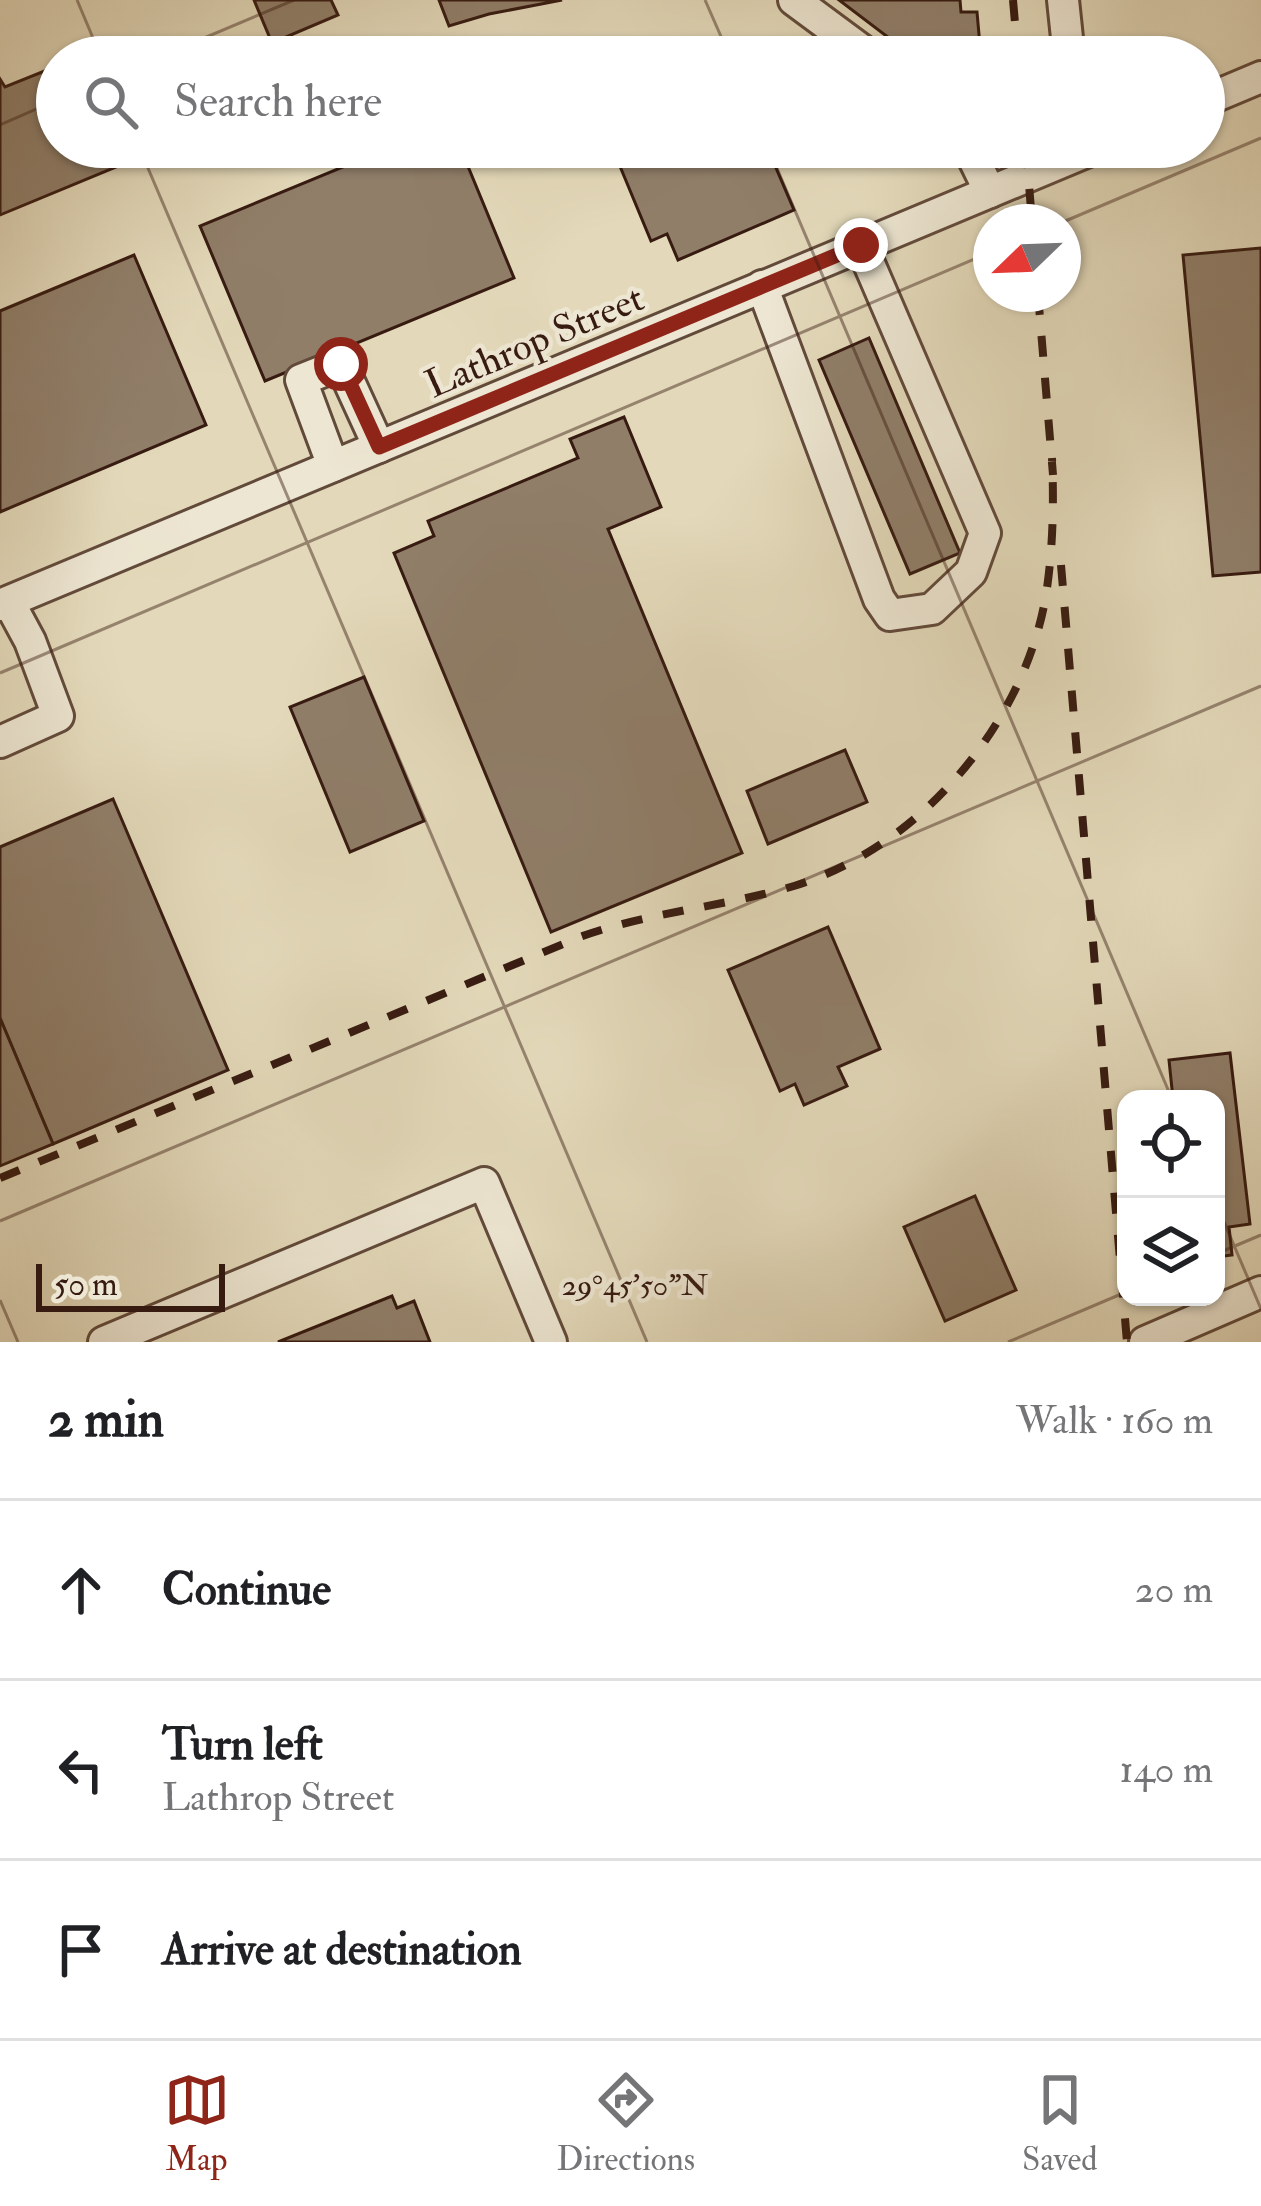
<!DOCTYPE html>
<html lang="en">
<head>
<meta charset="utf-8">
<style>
  body { margin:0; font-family:"IM FELL Double Pica",serif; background:#f6f6f6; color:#202124 }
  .controls { position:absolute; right:36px; bottom:36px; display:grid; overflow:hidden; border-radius:24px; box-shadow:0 3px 9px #0004 }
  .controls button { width:108px; height:108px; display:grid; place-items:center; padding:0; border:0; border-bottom:3px solid #e0e0e0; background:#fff; color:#202124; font:60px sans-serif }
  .compass { position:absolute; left:973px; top:204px; width:108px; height:108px; border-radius:50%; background:#fff; box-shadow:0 3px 9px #0004; rotate:247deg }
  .scale { position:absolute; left:36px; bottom:30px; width:189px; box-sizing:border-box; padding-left:12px; border:6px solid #371b11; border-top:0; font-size:33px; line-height:42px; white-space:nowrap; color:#371b11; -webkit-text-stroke:9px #ede6d2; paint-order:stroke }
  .stop { position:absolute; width:36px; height:36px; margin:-27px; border:9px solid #8f2418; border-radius:50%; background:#fff }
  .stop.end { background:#8f2418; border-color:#fff; box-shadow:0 3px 12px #0008 }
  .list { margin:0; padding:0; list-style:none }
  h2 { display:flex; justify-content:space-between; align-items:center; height:156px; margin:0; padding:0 48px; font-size:51px }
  h2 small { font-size:39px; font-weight:400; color:#757577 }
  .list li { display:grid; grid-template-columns:78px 1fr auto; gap:36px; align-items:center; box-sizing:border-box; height:180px; padding:0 48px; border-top:3px solid #e0e0e0 }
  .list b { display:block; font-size:45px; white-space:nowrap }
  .list p { margin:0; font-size:39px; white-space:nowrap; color:#757577 }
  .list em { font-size:39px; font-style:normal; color:#757577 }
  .icon { flex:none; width:66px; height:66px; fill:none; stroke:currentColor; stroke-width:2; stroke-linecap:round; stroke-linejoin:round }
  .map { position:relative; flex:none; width:1261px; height:1342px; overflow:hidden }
  .search { position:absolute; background:#fff; box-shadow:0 3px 9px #0004; left:36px; right:36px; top:36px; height:132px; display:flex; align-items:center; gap:30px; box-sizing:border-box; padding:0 42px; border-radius:66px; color:#757577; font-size:45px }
  .sheet { height:696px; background:#fff }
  nav { display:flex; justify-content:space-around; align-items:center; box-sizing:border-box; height:168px; border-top:3px solid #e0e0e0; background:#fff; font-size:33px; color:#757577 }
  nav a { display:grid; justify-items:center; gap:6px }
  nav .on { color:#8f2418 }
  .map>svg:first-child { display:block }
</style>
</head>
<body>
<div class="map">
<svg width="1261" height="1342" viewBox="0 0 1261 1342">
  <rect width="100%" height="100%" fill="#e3d9ba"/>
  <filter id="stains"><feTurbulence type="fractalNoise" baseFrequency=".00167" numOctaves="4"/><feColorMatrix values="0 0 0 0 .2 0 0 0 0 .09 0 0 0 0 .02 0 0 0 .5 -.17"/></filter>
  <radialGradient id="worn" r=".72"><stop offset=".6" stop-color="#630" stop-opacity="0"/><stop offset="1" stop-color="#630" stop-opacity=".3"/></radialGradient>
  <g fill="#907e69" stroke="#371b11" stroke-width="3">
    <polygon points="254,0 331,0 338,15 272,43"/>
    <polygon points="439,0 562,0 489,14 449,26"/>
    <polygon points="839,0 960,0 961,12 977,12 981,57 914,57"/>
    <polygon points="57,66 57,147 127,147 133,160 0,215 0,79 5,87"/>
    <polygon points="391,147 460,147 514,278 265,381 200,226"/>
    <polygon points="612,147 767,147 794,210 678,260 667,234 651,241"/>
    <polygon points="1261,248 1261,572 1213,576 1183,255"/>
    <polygon points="134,255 206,425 0,512 0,311"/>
    <polygon points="869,338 960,553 910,574 819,360"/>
    <polygon points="624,417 661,507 608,529 742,853 551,932 394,553 434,536 428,521 578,458 570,439"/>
    <polygon points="364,677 424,821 350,852 290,707"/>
    <polygon points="845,750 867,802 768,844 747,791"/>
    <polygon points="113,799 228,1070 53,1144 0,1018 0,847"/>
    <polygon points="828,927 880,1049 838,1067 847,1086 804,1105 795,1084 780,1091 728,970"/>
    <polygon points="0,1018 53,1144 0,1166"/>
    <polygon points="1230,1053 1250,1224 1229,1227 1232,1255 1216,1257 1216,1099 1173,1099 1169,1060"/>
    <polygon points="975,1196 1016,1290 945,1321 904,1227"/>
    <polygon points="392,1296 397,1308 414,1301 430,1342 278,1342"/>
  </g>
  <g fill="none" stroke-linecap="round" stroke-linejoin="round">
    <defs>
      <g id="minor">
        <polyline points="794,0 871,57"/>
        <polyline points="1063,0 1069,57"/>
        <polyline points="1204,101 1261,77"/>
        <polyline points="968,147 990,192"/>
        <polyline points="762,286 879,599 890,615 932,609 971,572 985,533 861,245"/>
        <polyline points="333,466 301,380 341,364 379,447"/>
        <polyline points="0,605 1098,147"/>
        <polyline points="0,742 58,716 30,641 9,602"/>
        <polyline points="104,1342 484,1183 551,1342"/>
        <polyline points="1145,1342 1261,1292"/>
      </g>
    </defs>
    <use href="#minor" stroke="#624a3b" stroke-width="36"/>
    <use href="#minor" stroke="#ede6d2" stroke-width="30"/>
    <g stroke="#371b11" stroke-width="8" stroke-dasharray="21 21" stroke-linecap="butt">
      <polyline points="1013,0 1018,57"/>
      <polyline points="1026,147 1032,222"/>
      <polyline points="1038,294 1053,475"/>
      <polyline points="1061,565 1127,1342"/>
      <path d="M0,1178L580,937C649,912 723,907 794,886C920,847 1024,725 1046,595C1053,549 1054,504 1052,458"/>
    </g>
  </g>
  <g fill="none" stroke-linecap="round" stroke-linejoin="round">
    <polyline stroke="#8f2418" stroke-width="15" points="341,364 379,447 861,245"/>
  </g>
  <path fill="none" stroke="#371b11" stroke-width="3" stroke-opacity="0.45" d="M77,0L101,57M705,0L730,57M159,57L294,0M0,125L57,100M139,147L647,1342M768,147L1172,1099M1063,222L1261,138M0,673L991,252M1216,1203L1261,1309M0,1221L1261,686M1216,1254L1261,1235M0,1300L18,1342M1008,1342L1126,1292"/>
  <g text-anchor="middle" stroke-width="9" stroke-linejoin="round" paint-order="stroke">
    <g font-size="39" fill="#371b11" stroke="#ede6d2">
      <text transform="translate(534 340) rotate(-23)" y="14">Lathrop Street</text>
    </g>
  </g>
  <g font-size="30" text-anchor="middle" fill="#371b11" stroke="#ede6d2" stroke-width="9" stroke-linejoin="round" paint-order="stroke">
    <text x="635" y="1295">29°45'50"N</text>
  </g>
  <rect width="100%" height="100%" filter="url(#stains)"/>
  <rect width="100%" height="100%" fill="url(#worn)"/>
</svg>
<div class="controls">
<button><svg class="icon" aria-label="locate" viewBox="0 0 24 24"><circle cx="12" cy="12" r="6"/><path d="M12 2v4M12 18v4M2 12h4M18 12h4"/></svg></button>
<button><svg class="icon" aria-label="layers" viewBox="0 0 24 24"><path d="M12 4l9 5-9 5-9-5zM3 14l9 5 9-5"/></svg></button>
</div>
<svg class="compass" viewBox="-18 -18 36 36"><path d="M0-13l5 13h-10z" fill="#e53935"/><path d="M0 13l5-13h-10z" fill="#757577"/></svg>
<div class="scale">50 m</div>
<div class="stop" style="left:341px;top:364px"></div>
<div class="stop end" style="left:861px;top:245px"></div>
<div class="search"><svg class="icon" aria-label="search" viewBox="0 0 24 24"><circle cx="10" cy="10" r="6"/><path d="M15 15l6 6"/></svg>Search here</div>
</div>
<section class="sheet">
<h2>2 min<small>Walk · 160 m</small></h2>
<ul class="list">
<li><svg class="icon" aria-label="ahead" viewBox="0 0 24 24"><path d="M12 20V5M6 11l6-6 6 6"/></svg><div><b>Continue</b></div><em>20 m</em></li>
<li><svg class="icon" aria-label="left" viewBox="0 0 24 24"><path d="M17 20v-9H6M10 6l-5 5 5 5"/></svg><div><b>Turn left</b><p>Lathrop Street</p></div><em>140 m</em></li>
<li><svg class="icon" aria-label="arrive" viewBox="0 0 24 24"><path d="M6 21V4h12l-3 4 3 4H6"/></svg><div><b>Arrive at destination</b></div></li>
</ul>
</section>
<nav>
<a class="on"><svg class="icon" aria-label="map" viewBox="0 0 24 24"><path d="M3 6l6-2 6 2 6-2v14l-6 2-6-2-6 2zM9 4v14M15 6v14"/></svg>Map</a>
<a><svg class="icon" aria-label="directions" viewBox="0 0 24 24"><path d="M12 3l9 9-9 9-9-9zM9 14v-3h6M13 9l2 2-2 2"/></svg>Directions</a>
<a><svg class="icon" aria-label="saved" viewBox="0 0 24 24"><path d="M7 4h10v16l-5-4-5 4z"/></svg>Saved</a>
</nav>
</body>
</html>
